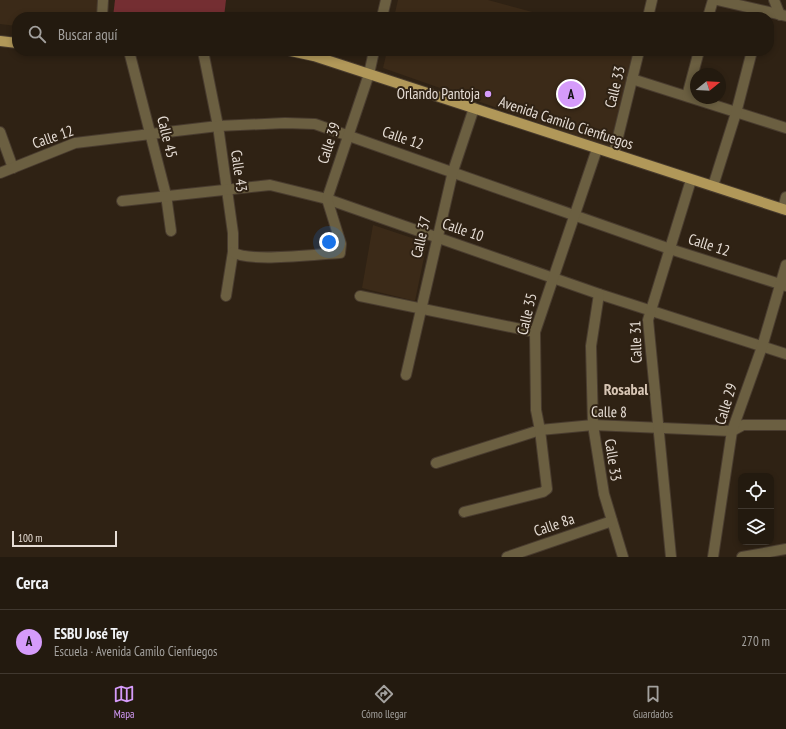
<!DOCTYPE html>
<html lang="es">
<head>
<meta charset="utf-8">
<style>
  body { margin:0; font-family:"PT Sans Narrow",sans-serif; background:#2f271d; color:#f1f3f6 }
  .controls { position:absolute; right:12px; bottom:12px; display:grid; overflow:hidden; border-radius:8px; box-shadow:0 2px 6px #0003 }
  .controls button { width:36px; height:36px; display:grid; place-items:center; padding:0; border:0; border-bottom:1px solid #40382f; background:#231a0f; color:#f1f3f6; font:20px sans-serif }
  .compass { position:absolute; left:690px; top:68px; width:36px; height:36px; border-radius:50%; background:#231a0f; box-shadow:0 2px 6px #0003; rotate:72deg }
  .scale { position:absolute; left:12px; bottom:10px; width:105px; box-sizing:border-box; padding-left:4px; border:2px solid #e6ddd5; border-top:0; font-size:11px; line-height:14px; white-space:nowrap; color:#e6ddd5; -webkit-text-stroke:3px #2f2214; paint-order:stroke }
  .you { position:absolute; left:329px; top:242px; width:14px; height:14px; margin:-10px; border:3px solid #fff; border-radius:50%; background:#1a73e8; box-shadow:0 0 0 6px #1a73e833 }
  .badge { display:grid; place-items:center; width:26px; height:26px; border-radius:50%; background:#d59bfa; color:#111; font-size:13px; font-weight:700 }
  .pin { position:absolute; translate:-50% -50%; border:2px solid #fff; box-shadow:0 1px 4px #0006 }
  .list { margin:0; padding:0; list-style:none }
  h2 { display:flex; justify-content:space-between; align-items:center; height:52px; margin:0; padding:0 16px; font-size:17px }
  h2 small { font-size:13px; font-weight:400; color:#a3a19e }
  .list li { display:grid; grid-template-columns:26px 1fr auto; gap:12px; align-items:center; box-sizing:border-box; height:64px; padding:0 16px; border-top:1px solid #40382f }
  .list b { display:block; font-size:15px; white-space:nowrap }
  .list p { margin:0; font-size:13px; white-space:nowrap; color:#a3a19e }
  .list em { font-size:13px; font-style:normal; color:#a3a19e }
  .icon { flex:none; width:22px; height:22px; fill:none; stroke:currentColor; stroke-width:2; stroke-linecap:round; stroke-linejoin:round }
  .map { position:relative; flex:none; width:786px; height:557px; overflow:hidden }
  .search { position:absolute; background:#231a0f; box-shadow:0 2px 6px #0003; left:12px; right:12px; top:12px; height:44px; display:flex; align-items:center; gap:10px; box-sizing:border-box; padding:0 14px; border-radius:16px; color:#a3a19e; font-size:15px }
  .sheet { height:116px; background:#231a0f }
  nav { display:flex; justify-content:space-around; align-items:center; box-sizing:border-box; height:56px; border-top:1px solid #40382f; background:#231a0f; font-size:11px; color:#a3a19e }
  nav a { display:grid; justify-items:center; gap:2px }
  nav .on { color:#d59bfa }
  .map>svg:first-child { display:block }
</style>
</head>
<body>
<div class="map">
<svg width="786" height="557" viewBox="0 0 786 557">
  <rect width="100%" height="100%" fill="#2f2214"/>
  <g fill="#3b2a18">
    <polygon points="0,0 98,0 97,17 17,17 17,26 0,24"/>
    <polygon points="398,0 488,0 551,17 394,17"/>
    <polygon points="387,51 634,51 611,148 383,68"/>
    <polygon points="373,225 427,243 415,301 362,288"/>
  </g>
  <polygon fill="#742e32" points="115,0 226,0 224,17 113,17"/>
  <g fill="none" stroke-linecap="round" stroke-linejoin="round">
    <defs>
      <g id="minor">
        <polyline points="717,0 786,16"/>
        <polyline points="774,0 780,15"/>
        <polyline points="102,17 103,0"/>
        <polyline points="382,17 386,0"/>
        <polyline points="648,17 652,0"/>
        <polyline points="708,17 713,0"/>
        <polyline points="129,51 166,195 171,231"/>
        <polyline points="203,51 218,126 233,233 233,252 226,296"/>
        <polyline points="632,79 786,128"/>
        <polyline points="687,96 699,51"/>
        <polyline points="0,132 13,168"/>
        <polyline points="614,153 639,51"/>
        <polyline points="0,173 75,143 218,126 285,123 315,124 670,249 786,286"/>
        <polyline points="713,186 736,113 752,51"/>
        <polyline points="122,201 270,185 327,199 599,294 786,354"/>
        <polyline points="783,209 786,197"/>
        <path d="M233,252C248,263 319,254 340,253L341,244L327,199L369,74L374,51"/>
        <polyline points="599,294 591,346 593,425 604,494 623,557"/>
        <polyline points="360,296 535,332"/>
        <polyline points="406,375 453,171 474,108"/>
        <polyline points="436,463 540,430 593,425 732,431 743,425 786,425"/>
        <polyline points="464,512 543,492 547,489 540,430 536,410 535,332 597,149"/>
        <polyline points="507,557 612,521"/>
        <polyline points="671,557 648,320 691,180"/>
        <polyline points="713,557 732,431 762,347 786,265"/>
        <polyline points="742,557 786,549"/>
      </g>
      <g id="major">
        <polyline points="0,41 17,43"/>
        <polyline points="291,51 314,56 786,210"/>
      </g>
    </defs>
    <use href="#minor" stroke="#493c2f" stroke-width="12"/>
    <use href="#major" stroke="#493c2f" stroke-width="12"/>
    <use href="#minor" stroke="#6b5f41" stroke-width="10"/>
    <use href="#major" stroke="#b19859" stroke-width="10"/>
  </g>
  <circle fill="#d59bfa" stroke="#2f2214" stroke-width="1.5" cx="488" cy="94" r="4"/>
  <g text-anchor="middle" stroke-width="4" stroke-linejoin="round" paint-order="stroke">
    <g font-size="15" fill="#e6ddd5" stroke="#2f2214">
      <text transform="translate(615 87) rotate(-76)" y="5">Calle 33</text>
      <text transform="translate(566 123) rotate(18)" y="5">Avenida Camilo Cienfuegos</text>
      <text transform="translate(53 137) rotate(-19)" y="5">Calle 12</text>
      <text transform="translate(167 137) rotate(76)" y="5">Calle 45</text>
      <text transform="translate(403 138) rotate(19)" y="5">Calle 12</text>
      <text transform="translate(329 143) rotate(-72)" y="5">Calle 39</text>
      <text transform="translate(239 171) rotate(82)" y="5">Calle 43</text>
      <text transform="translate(463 230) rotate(19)" y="5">Calle 10</text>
      <text transform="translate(421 237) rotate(-77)" y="5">Calle 37</text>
      <text transform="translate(709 245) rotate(18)" y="5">Calle 12</text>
      <text transform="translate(527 314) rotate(-77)" y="5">Calle 35</text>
      <text transform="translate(636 342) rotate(-92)" y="5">Calle 31</text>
      <text transform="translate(726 404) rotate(-73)" y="5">Calle 29</text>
      <text transform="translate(609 412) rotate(1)" y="5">Calle 8</text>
      <text transform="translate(613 460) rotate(81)" y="5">Calle 33</text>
      <text transform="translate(554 525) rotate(-19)" y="5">Calle 8a</text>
    </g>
    <g font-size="15" fill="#e6ddd5" stroke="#2f2214" text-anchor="end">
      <text x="480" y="99">Orlando Pantoja</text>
    </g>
    <g font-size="16" font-weight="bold" fill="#d8c6b5" stroke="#2f2214">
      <text x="626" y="395">Rosabal</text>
    </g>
  </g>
</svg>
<div class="controls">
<button><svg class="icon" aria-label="locate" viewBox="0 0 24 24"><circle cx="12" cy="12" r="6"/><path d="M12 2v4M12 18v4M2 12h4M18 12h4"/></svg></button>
<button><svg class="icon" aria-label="layers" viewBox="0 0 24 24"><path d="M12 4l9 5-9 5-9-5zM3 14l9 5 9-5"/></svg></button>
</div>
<svg class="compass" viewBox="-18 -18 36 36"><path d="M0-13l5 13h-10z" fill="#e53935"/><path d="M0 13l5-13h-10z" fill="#a3a19e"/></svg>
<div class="scale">100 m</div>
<div class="you"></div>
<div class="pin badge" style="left:571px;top:94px">A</div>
<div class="search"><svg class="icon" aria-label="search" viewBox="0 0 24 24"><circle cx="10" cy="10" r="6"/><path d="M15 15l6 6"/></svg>Buscar aquí</div>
</div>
<section class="sheet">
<h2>Cerca<small></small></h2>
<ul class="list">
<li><span class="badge">A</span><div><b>ESBU José Tey</b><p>Escuela · Avenida Camilo Cienfuegos</p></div><em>270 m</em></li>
</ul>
</section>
<nav>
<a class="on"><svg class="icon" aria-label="map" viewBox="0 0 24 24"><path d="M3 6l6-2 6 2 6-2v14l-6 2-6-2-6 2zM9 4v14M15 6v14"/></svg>Mapa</a>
<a><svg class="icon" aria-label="directions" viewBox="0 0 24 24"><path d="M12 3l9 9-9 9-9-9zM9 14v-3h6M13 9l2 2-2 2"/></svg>Cómo llegar</a>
<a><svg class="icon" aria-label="saved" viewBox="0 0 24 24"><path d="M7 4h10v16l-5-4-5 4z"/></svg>Guardados</a>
</nav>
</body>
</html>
